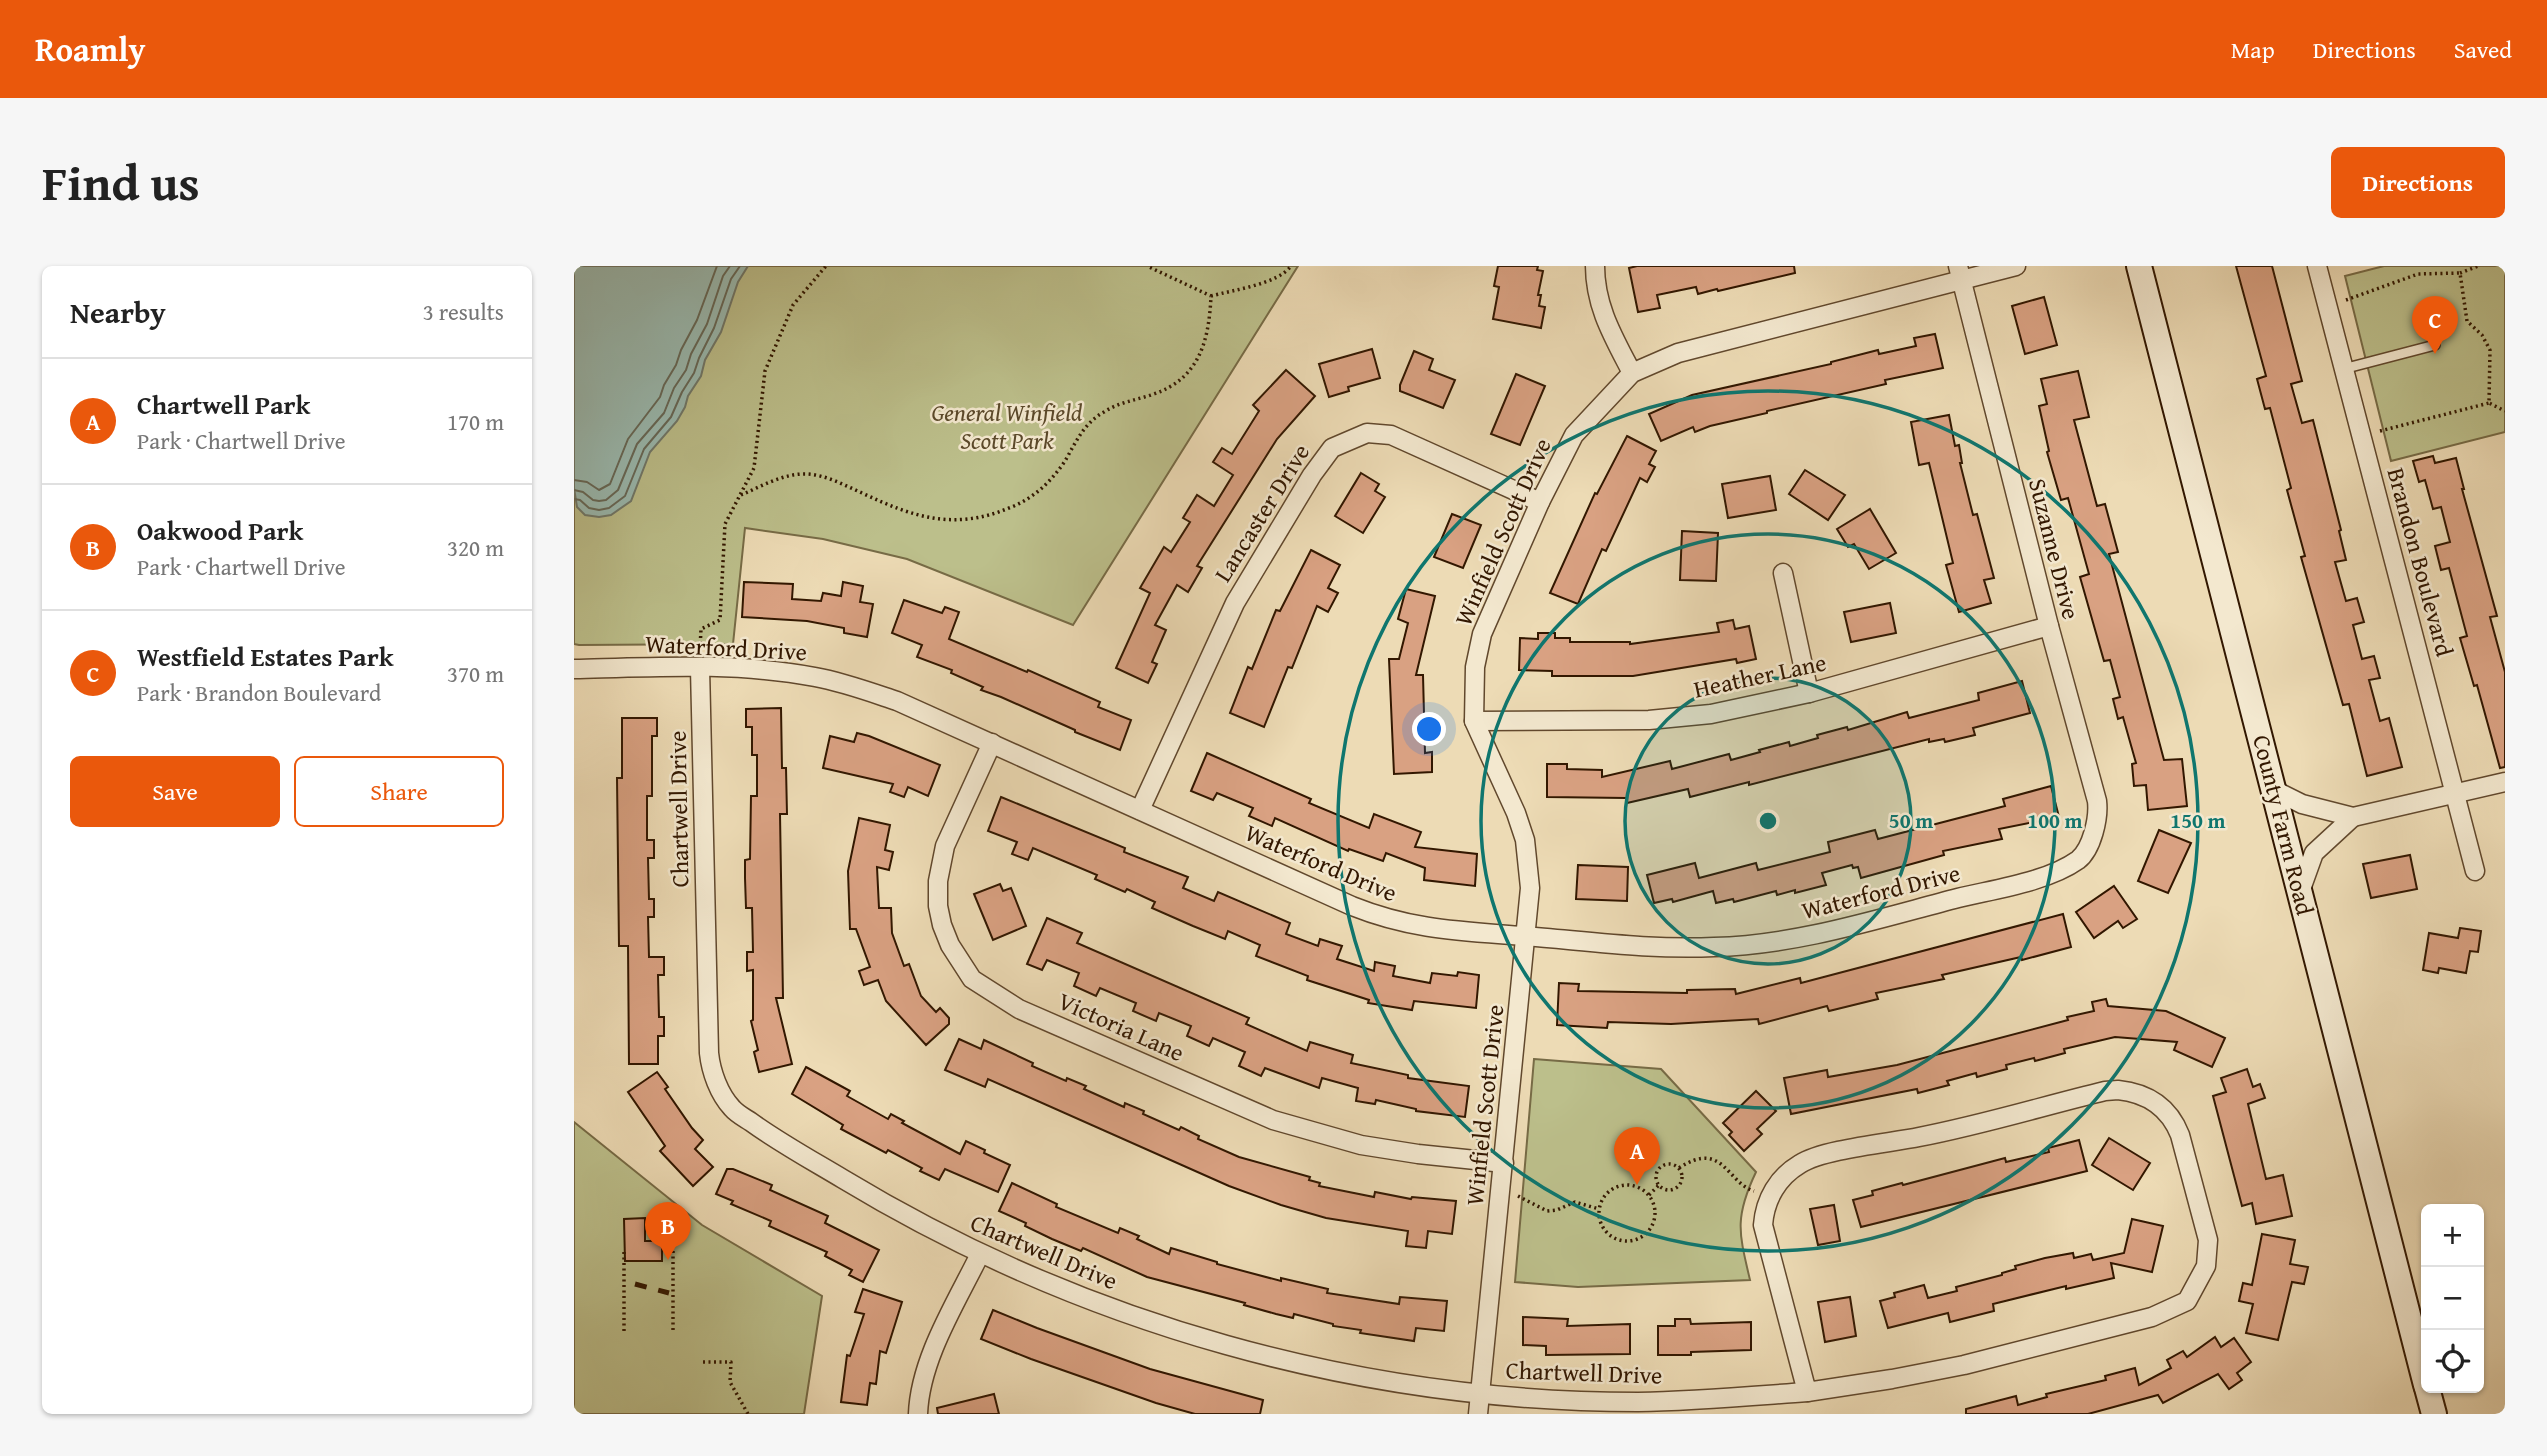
<!DOCTYPE html>
<html lang="en">
<head>
<meta charset="utf-8">
<style>
  body { margin:0; font-family:"Gentium Book Plus",serif; background:#f6f6f6; color:#222 }
  .controls { position:absolute; right:21px; bottom:21px; display:grid; overflow:hidden; border-radius:10px; box-shadow:0 2px 5px #0004 }
  .controls button { width:63px; height:63px; display:grid; place-items:center; padding:0; border:0; border-bottom:2px solid #e0e0e0; background:#fff; color:#222; font:35px sans-serif }
  .you { position:absolute; left:856px; top:464px; width:24px; height:24px; margin:-18px; border:5px solid #fff; border-radius:50%; background:#1a73e8; box-shadow:0 0 0 10px #1a73e833 }
  .badge { display:grid; place-items:center; width:46px; height:46px; border-radius:50%; background:#ea580c; color:#fff; font-size:23px; font-weight:700 }
  .pin { position:absolute; translate:-50% -58px; filter:drop-shadow(0 2px 4px #0008) }
  .pin::after { content:''; position:absolute; top:37px; width:24px; height:21px; background:inherit; clip-path:polygon(0 0,100% 0,50% 100%) }
  .list { margin:0; padding:0; list-style:none }
  h2 { display:flex; justify-content:space-between; align-items:center; height:91px; margin:0; padding:0 28px; font-size:30px }
  h2 small { font-size:23px; font-weight:400; color:#767676 }
  .list li { display:grid; grid-template-columns:46px 1fr auto; gap:21px; align-items:center; box-sizing:border-box; height:126px; padding:0 28px; border-top:2px solid #e0e0e0 }
  .list b { display:block; font-size:26px; white-space:nowrap }
  .list p { margin:0; font-size:23px; white-space:nowrap; color:#767676 }
  .list em { font-size:23px; font-style:normal; color:#767676 }
  .actions { display:flex; gap:14px; padding:21px 28px }
  .actions a { flex:1; padding:16px 0; border:2px solid #ea580c; border-radius:10px; text-align:center; font-size:24px; color:#ea580c }
  .actions .main { background:#ea580c; color:#fff }
  .icon { flex:none; width:38px; height:38px; fill:none; stroke:currentColor; stroke-width:2; stroke-linecap:round; stroke-linejoin:round }
  .map { position:relative; flex:none; width:1931px; height:1148px; overflow:hidden; border-radius:10px }
  header { display:flex; align-items:center; gap:42px; box-sizing:border-box; height:98px; padding:0 35px; background:#ea580c; color:#fff }
  header strong { font-size:33px }
  nav { display:flex; gap:38px; margin-inline-start:auto; font-size:24px }
  .intro { display:flex; align-items:center; justify-content:space-between; box-sizing:border-box; height:168px; padding:0 42px }
  h1 { margin:0; font-size:49px }
  .button { padding:18px 32px; border-radius:10px; background:#ea580c; color:#fff; font-size:24px; font-weight:700 }
  main { display:flex; gap:42px; padding:0 42px }
  aside { flex:1; background:#fff; border-radius:10px; box-shadow:0 2px 5px #0004 }
  .map>svg:first-child { display:block }
</style>
</head>
<body>
<header>
<strong>Roamly</strong>
<nav><a>Map</a><a>Directions</a><a>Saved</a></nav>
</header>
<div class="intro"><h1>Find us</h1><a class="button">Directions</a></div>
<main>
<aside>
<h2>Nearby<small>3 results</small></h2>
<ul class="list">
<li><span class="badge">A</span><div><b>Chartwell Park</b><p>Park · Chartwell Drive</p></div><em>170 m</em></li>
<li><span class="badge">B</span><div><b>Oakwood Park</b><p>Park · Chartwell Drive</p></div><em>320 m</em></li>
<li><span class="badge">C</span><div><b>Westfield Estates Park</b><p>Park · Brandon Boulevard</p></div><em>370 m</em></li>
</ul>
<div class="actions"><a class="main">Save</a><a>Share</a></div>
</aside>
<div class="map">
<svg width="1931" height="1148" viewBox="0 0 1931 1148">
  <rect width="100%" height="100%" fill="#eddbb5"/>
  <filter id="stains"><feTurbulence type="fractalNoise" baseFrequency=".00286" numOctaves="4"/><feColorMatrix values="0 0 0 0 .2 0 0 0 0 .09 0 0 0 0 .02 0 0 0 .5 -.17"/></filter>
  <radialGradient id="worn" r=".72"><stop offset=".6" stop-color="#630" stop-opacity="0"/><stop offset="1" stop-color="#630" stop-opacity=".3"/></radialGradient>
  <g fill="#bcbf8b" stroke="#776b46" stroke-width="2">
    <polygon points="0,0 724,0 499,359 333,293 249,273 171,262 159,378 5,379 0,378"/>
    <polygon points="1810,0 1931,0 1931,166 1817,195 1771,10"/>
    <path d="M960,793L1087,803L1182,906C1160,952 1165,967 1176,1014L1004,1021L941,1016Z"/>
    <polygon points="0,856 128,959 248,1030 230,1148 0,1148"/>
  </g>
  <polygon fill="#9abbb2" stroke="#70796b" stroke-width="2" points="0,0 174,0 164,16 147,66 131,94 127,110 114,130 111,141 103,155 76,186 57,235 37,249 25,251 11,249 3,241 0,222"/>
  <g fill="none" stroke-linecap="round" stroke-linejoin="round">
    <g stroke="#666959" stroke-width="2">
      <polyline points="0,214 13,216 25,224 36,218 54,173 86,131 90,119 102,99 107,84 123,54 143,0"/>
      <polyline points="0,224 9,226 19,234 25,235 32,234 44,224 63,178 90,147 100,122 112,104 117,88 133,58 149,10 156,0"/>
      <polyline points="0,233 6,234 15,242 25,244 35,242 51,230 70,183 97,151 108,126 120,107 125,92 140,62 157,13 166,0"/>
    </g>
  </g>
  <g fill="#d9a182" stroke="#321700" stroke-width="2">
    <polygon points="924,0 964,0 963,4 969,5 964,29 967,29 965,40 971,41 967,62 919,53 925,21 920,20"/>
    <polygon points="1063,0 1220,0 1221,7 1144,25 1143,23 1124,28 1122,21 1083,29 1086,42 1064,46 1055,2"/>
    <polygon points="1662,0 1698,0 1728,115 1717,118 1728,157 1739,154 1767,264 1765,265 1772,294 1761,296 1772,335 1783,332 1790,356 1779,359 1788,393 1800,390 1806,412 1795,414 1806,455 1815,452 1828,501 1793,510 1775,438 1769,439 1727,291 1731,290 1713,224 1717,222 1696,142 1691,143 1683,113 1692,110"/>
    <polygon points="1470,31 1483,79 1451,88 1438,40"/>
    <polygon points="1361,68 1369,102 1311,114 1312,118 1193,145 1193,147 1136,160 1121,166 1119,161 1087,175 1075,148 1118,129 1257,98 1257,96 1304,84 1305,88 1342,80 1340,72"/>
    <polygon points="798,83 806,112 774,121 775,125 755,131 745,98"/>
    <polygon points="840,85 859,93 855,104 881,114 869,142 826,125 826,119"/>
    <polygon points="712,104 741,130 703,173 623,300 628,302 614,326 603,319 581,359 592,364 578,396 583,398 574,417 542,402 576,327 566,322 590,281 597,286 616,256 609,252 623,229 640,240 659,209 639,196 648,182 658,188 685,145 679,139"/>
    <polygon points="1504,105 1515,151 1500,154 1523,240 1531,238 1544,286 1535,288 1590,494 1608,493 1613,540 1574,544 1572,519 1560,520 1558,498 1562,497 1549,451 1544,453 1539,433 1546,431 1536,394 1530,395 1506,311 1515,308 1494,232 1487,234 1473,186 1475,185 1465,140 1473,138 1467,113"/>
    <polygon points="942,108 971,120 946,179 917,168"/>
    <polygon points="1375,149 1381,180 1385,179 1388,197 1386,197 1399,249 1403,248 1420,312 1410,314 1417,337 1385,346 1372,299 1379,297 1355,197 1345,199 1337,156"/>
    <polygon points="1053,170 1082,185 1075,198 1081,201 1073,216 1066,212 1032,285 1028,283 1004,338 976,327 1021,227 1023,228"/>
    <polygon points="1859,190 1861,197 1882,192 1890,223 1888,223 1923,350 1916,351 1931,406 1931,501 1926,502 1903,419 1900,420 1886,372 1893,370 1875,302 1867,304 1861,280 1876,276 1867,241 1859,243 1851,214 1845,216 1839,195"/>
    <polygon points="1231,204 1271,229 1254,254 1215,228"/>
    <polygon points="787,207 805,218 801,225 811,231 789,267 761,250"/>
    <polygon points="1196,210 1202,244 1154,252 1148,218"/>
    <polygon points="1296,243 1322,287 1295,303 1280,278 1274,281 1263,263"/>
    <polygon points="878,248 907,259 889,302 860,291"/>
    <polygon points="1108,265 1144,267 1142,315 1106,314"/>
    <polygon points="737,284 766,299 754,322 764,327 754,346 743,340 718,402 714,401 690,461 656,447 674,401 678,403 702,344 706,345"/>
    <polygon points="170,316 219,318 218,333 247,335 249,327 267,330 269,316 289,320 286,336 299,338 293,371 270,367 270,362 233,355 168,351"/>
    <polygon points="832,323 861,330 842,409 849,409 851,487 858,486 858,506 820,508 815,393 825,393 834,357 824,353"/>
    <polygon points="330,334 368,347 371,341 385,346 375,373 453,406 454,404 526,436 524,441 557,454 546,484 501,466 501,464 427,431 407,424 409,421 377,407 378,404 343,391 348,379 318,367"/>
    <polygon points="1316,337 1322,367 1277,376 1270,346"/>
    <polygon points="1159,354 1161,363 1175,360 1182,393 1163,397 1162,393 1059,410 978,410 978,405 945,404 946,372 964,373 964,367 981,367 981,372 996,372 996,376 1056,376 1056,378 1145,366 1143,357"/>
    <polygon points="1448,415 1456,447 1399,462 1401,469 1371,476 1370,473 1355,476 1355,473 1175,519 1175,516 1116,531 1114,523 1053,537 1052,532 973,531 973,498 993,498 993,503 1028,504 1028,511 1096,495 1098,503 1155,488 1157,494 1186,486 1185,484 1215,476 1216,480 1244,472 1243,469 1273,461 1274,464 1333,446 1335,452 1405,434 1404,427"/>
    <polygon points="207,442 208,502 212,502 213,548 206,548 209,732 202,732 218,798 185,806 180,786 184,784 177,755 179,754 179,704 173,705 173,686 179,686 178,642 172,642 171,612 171,594 176,593 177,530 183,530 183,489 178,489 178,461 172,461 172,443"/>
    <polygon points="48,452 83,452 83,470 78,470 78,530 73,530 73,574 80,574 80,592 74,592 75,633 80,633 80,651 74,651 75,691 90,691 90,709 84,709 85,751 90,751 90,770 84,770 84,798 55,798 54,680 45,680 43,512 48,512"/>
    <polygon points="283,467 295,470 366,499 354,530 334,521 330,531 316,526 319,518 249,502 256,470 280,476"/>
    <polygon points="633,487 737,533 735,537 795,562 800,548 847,566 841,581 903,588 901,620 850,614 851,602 812,587 809,595 775,583 774,585 701,552 698,560 675,550 679,542 643,527 639,534 617,525"/>
    <polygon points="1477,520 1485,551 1425,563 1428,573 1369,585 1370,589 1287,612 1284,601 1279,602 1278,599 1248,607 1252,619 1221,627 1221,624 1203,629 1202,625 1160,636 1159,633 1142,637 1139,625 1099,636 1098,633 1080,637 1073,609 1121,597 1125,612 1182,597 1184,604 1256,586 1254,576 1301,564 1304,573 1431,540 1429,533"/>
    <polygon points="427,531 551,582 550,586 614,611 609,622 640,635 644,626 716,657 712,668 744,680 746,673 768,680 763,693 800,705 801,696 821,700 819,710 856,717 858,707 883,710 884,706 905,709 902,742 840,735 838,744 794,737 795,734 733,714 734,710 682,690 686,679 654,665 651,673 619,660 578,642 581,636 553,623 551,626 521,613 523,609 459,582 454,594 438,588 443,576 414,565"/>
    <polygon points="285,552 316,559 311,584 319,586 315,604 303,601 305,642 317,642 318,667 330,700 335,698 347,730 362,746 366,742 375,752 375,758 352,779 312,735 304,714 290,719 285,705 296,701 282,663 276,663 274,605"/>
    <polygon points="1585,564 1617,577 1594,627 1564,615"/>
    <polygon points="1836,589 1843,623 1797,632 1789,598"/>
    <polygon points="1004,599 1054,601 1053,635 1002,633"/>
    <polygon points="426,618 429,625 437,622 452,660 419,674 400,628"/>
    <polygon points="1540,620 1563,653 1549,662 1544,655 1520,672 1502,646"/>
    <polygon points="1489,648 1497,681 1448,694 1447,691 1368,709 1370,713 1302,727 1304,733 1255,745 1253,740 1185,758 1184,753 1097,758 1034,756 1033,762 983,759 985,717 1005,718 1004,725 1113,727 1113,724 1161,723 1162,728 1226,712 1227,717"/>
    <polygon points="473,652 508,667 503,677 675,752 672,758 733,785 736,776 779,789 777,797 834,809 834,812 895,820 891,851 842,845 842,843 802,834 801,838 782,835 784,822 748,812 745,822 691,802 687,810 665,800 671,786 639,772 635,780 613,770 617,760 585,747 582,755 559,745 562,737 526,722 522,730 500,720 505,707 473,694 468,704 453,698"/>
    <polygon points="1886,662 1907,665 1904,686 1896,685 1892,707 1865,702 1864,707 1849,704 1855,667 1884,672"/>
    <polygon points="1532,733 1534,740 1592,745 1651,772 1638,801 1600,784 1603,776 1541,771 1490,783 1491,787 1461,795 1460,792 1432,799 1433,803 1403,811 1402,807 1373,815 1375,819 1344,827 1343,823 1217,848 1210,812 1253,804 1254,811 1323,799 1494,754 1493,751 1520,745 1518,736"/>
    <polygon points="385,773 407,783 410,774 459,797 458,800 492,815 493,812 512,820 510,823 550,841 551,837 570,845 569,848 605,864 607,861 625,870 624,873 665,891 736,911 735,914 746,917 745,920 800,931 801,926 837,933 838,931 882,935 878,968 854,965 852,982 832,980 834,965 752,952 707,939 655,920 414,813 411,821 371,804"/>
    <polygon points="232,801 276,825 273,830 314,853 317,848 330,855 328,857 386,888 392,875 411,884 410,887 436,899 424,926 371,903 365,914 346,905 348,902 314,884 312,887 267,863 269,859 218,828"/>
    <polygon points="1673,803 1679,821 1686,818 1691,832 1674,838 1692,913 1709,909 1718,950 1682,958 1678,937 1668,940 1639,830 1652,826 1647,812"/>
    <polygon points="83,806 94,821 91,823 118,862 129,874 121,883 139,901 119,920 86,885 91,880 54,826"/>
    <polygon points="1182,825 1202,845 1183,863 1188,868 1170,885 1155,869 1158,866 1149,857"/>
    <polygon points="1535,872 1576,897 1559,924 1518,899"/>
    <polygon points="1505,874 1513,905 1287,961 1279,934 1299,929 1298,925 1328,917 1329,919 1431,892 1432,896 1475,886 1474,882"/>
    <polygon points="153,903 159,903 198,919 196,924 254,950 251,957 305,984 289,1016 275,1009 278,1004 251,990 253,986 195,960 197,955 157,938 159,935 142,928"/>
    <polygon points="438,917 483,938 482,941 544,967 546,962 565,970 563,973 595,988 597,982 643,996 643,998 707,1015 707,1012 754,1023 753,1027 825,1038 826,1031 873,1035 870,1065 842,1062 840,1075 786,1067 787,1064 759,1060 759,1058 720,1048 719,1052 702,1048 670,1039 671,1037 573,1011 509,982 507,985 478,973 451,960 452,957 425,945"/>
    <polygon points="1260,939 1266,975 1244,979 1236,943"/>
    <polygon points="71,952 71,975 88,975 88,995 51,995 50,953"/>
    <polygon points="1558,953 1589,960 1578,1006 1537,997 1540,1012 1492,1023 1492,1020 1419,1038 1420,1045 1376,1056 1374,1047 1314,1062 1306,1035 1321,1031 1320,1027 1350,1019 1354,1032 1383,1025 1382,1021 1428,1009 1428,1007 1442,1003 1441,1000 1471,992 1499,987 1500,992 1517,988 1519,994 1550,987"/>
    <polygon points="1688,968 1721,974 1716,998 1734,1001 1730,1018 1718,1016 1704,1074 1672,1067 1679,1038 1665,1035 1669,1017 1678,1019"/>
    <polygon points="289,1023 328,1036 312,1087 306,1085 302,1118 296,1117 293,1139 267,1136 273,1089 276,1090 290,1048 281,1046"/>
    <polygon points="1276,1031 1282,1070 1251,1076 1244,1036"/>
    <polygon points="419,1044 463,1062 576,1103 689,1134 686,1148 621,1148 582,1137 457,1093 407,1073"/>
    <polygon points="949,1051 994,1053 993,1060 1056,1058 1056,1088 972,1089 972,1080 949,1079"/>
    <polygon points="1101,1053 1116,1053 1117,1058 1177,1056 1177,1084 1117,1086 1117,1089 1084,1089 1084,1060 1101,1060"/>
    <polygon points="1641,1071 1647,1081 1660,1072 1677,1096 1663,1107 1668,1114 1655,1123 1644,1108 1589,1137 1584,1129 1514,1148 1392,1148 1392,1143 1442,1130 1444,1139 1473,1131 1472,1128 1532,1114 1531,1110 1561,1102 1565,1119 1597,1102 1593,1094 1609,1085 1613,1091"/>
    <polygon points="420,1128 425,1148 364,1148 363,1142"/>
  </g>
  <g fill="none" stroke-linecap="round" stroke-linejoin="round">
    <defs>
      <polyline id="service" points="1769,103 1861,79"/>
      <g id="minor">
        <path d="M1021,0C1021,41 1040,72 1058,107"/>
        <polyline points="1743,0 1901,605"/>
        <polyline points="1209,307 1235,427"/>
        <path d="M126,402L135,787C137,806 145,828 158,842C163,848 171,852 177,856C206,877 239,895 269,913C509,1058 785,1136 1064,1136C1121,1135 1177,1130 1233,1126"/>
        <path d="M0,403C78,401 164,396 241,411C269,416 296,426 323,435L778,640C838,664 886,665 949,670C1013,675 1076,684 1140,681C1223,679 1303,653 1384,632C1421,623 1473,616 1504,594C1518,583 1525,552 1523,535L1475,360L1384,0"/>
        <polyline points="900,455 1075,454 1137,448 1235,427 1475,360"/>
        <polyline points="418,477 371,580 364,615 364,640 368,659 376,679 398,713 445,743 699,854 787,879 844,888 930,897"/>
        <polyline points="1700,524 1728,538 1779,551 1931,516"/>
        <polyline points="566,544 661,337 738,209 758,182 793,167 817,169 966,236"/>
        <polyline points="1726,626 1740,587 1779,551"/>
        <path d="M1544,824C1573,827 1595,841 1606,869L1634,974L1632,1000L1613,1035L1578,1051L1390,1099L1318,1113L1233,1126L1189,959C1191,933 1204,911 1226,898C1249,883 1316,877 1345,871C1408,859 1469,840 1531,825Z"/>
        <path d="M344,1148C346,1093 382,1037 406,988"/>
        <polyline points="904,1148 956,622 951,574 942,547 900,455 901,401 908,368 966,236 1000,169 1058,107 1104,87 1442,0"/>
      </g>
      <g id="secondary">
        <polyline points="1565,0 1852,1119"/>
        <polyline points="1853,1122 1860,1148"/>
      </g>
    </defs>
    <use href="#service" stroke="#61482d" stroke-width="12"/>
    <use href="#minor" stroke="#61482d" stroke-width="21"/>
    <use href="#secondary" stroke="#321700" stroke-width="28"/>
    <g stroke="#321700" stroke-width="3.5" stroke-dasharray="2 3.5" stroke-linecap="butt">
      <polyline points="1886,7 1904,0"/>
      <path d="M637,30C659,24 704,18 717,0"/>
      <polyline points="1772,34 1844,8 1886,7 1893,55 1908,69 1916,84 1915,137 1931,145"/>
      <polyline points="1806,165 1915,137"/>
      <path d="M167,229C188,220 210,207 233,208C252,209 270,219 288,227C339,251 380,265 435,242C459,233 477,216 491,195C502,176 510,157 530,146C545,136 563,134 580,128C626,112 635,74 637,30L573,0"/>
      <polyline points="126,383 127,363 146,354 151,258 180,202 191,105 219,39 252,0"/>
      <circle cx="1095" cy="911" r="13"/>
      <path d="M1105,902C1149,873 1153,917 1180,925"/>
      <circle cx="1053" cy="947" r="28"/>
      <polyline points="1075,929 1085,919"/>
      <polyline points="944,930 973,945 983,944 1001,936 1025,943"/>
      <polyline points="88,974 99,974 99,1067"/>
      <polyline points="50,986 50,1067"/>
      <polyline points="129,1096 157,1096 156,1116 174,1148"/>
    </g>
    <use href="#service" stroke="#f3e8cf" stroke-width="9"/>
    <use href="#minor" stroke="#f3e8cf" stroke-width="18"/>
    <use href="#secondary" stroke="#f3e8cf" stroke-width="24"/>
    <polyline stroke="#321700" stroke-width="5" stroke-dasharray="12 12" stroke-linecap="butt" points="61,1018 95,1027"/>
  </g>
  <circle cx="1194" cy="555" r="143" fill="#0f766e" fill-opacity=".12"/>
  <g fill="none" stroke="#0f766e" stroke-width="3.5">
    <circle cx="1194" cy="555" r="143"/>
    <circle cx="1194" cy="555" r="287"/>
    <circle cx="1194" cy="555" r="430"/>
  </g>
  <g text-anchor="middle" stroke-width="5" stroke-linejoin="round" paint-order="stroke">
    <g font-size="24" font-style="italic" fill="#5b492a" stroke="#f3e8cf">
      <text x="433" y="155">General Winfield<tspan x="433" dy="28">Scott Park</tspan></text>
    </g>
    <g font-size="24" fill="#321700" stroke="#f3e8cf">
      <text transform="translate(688 247) rotate(-58)" y="8">Lancaster Drive</text>
      <text transform="translate(929 266) rotate(-66)" y="8">Winfield Scott Drive</text>
      <text transform="translate(1480 283) rotate(76)" y="8">Suzanne Drive</text>
      <text transform="translate(1846 296) rotate(75)" y="8">Brandon Boulevard</text>
      <text transform="translate(152 382) rotate(3)" y="8">Waterford Drive</text>
      <text transform="translate(1186 410) rotate(-12)" y="8">Heather Lane</text>
      <text transform="translate(105 543) rotate(-91)" y="8">Chartwell Drive</text>
      <text transform="translate(1709 559) rotate(76)" y="8">County Farm Road</text>
      <text transform="translate(747 597) rotate(23)" y="8">Waterford Drive</text>
      <text transform="translate(1307 626) rotate(-14)" y="8">Waterford Drive</text>
      <text transform="translate(547 761) rotate(24)" y="8">Victoria Lane</text>
      <text transform="translate(911 839) rotate(-84)" y="8">Winfield Scott Drive</text>
      <text transform="translate(470 986) rotate(23)" y="8">Chartwell Drive</text>
      <text transform="translate(1010 1107) rotate(2)" y="8">Chartwell Drive</text>
    </g>
  </g>
  <circle cx="1194" cy="555" r="10" fill="#0f766e" stroke="#f3e8cf" stroke-width="3.5"/>
  <g font-size="21" text-anchor="middle" font-weight="bold" fill="#0f766e" stroke="#f3e8cf" stroke-width="5" stroke-linejoin="round" paint-order="stroke">
    <text x="1337" y="562">50 m</text>
    <text x="1481" y="562">100 m</text>
    <text x="1624" y="562">150 m</text>
  </g>
  <rect width="100%" height="100%" filter="url(#stains)"/>
  <rect width="100%" height="100%" fill="url(#worn)"/>
</svg>
<div class="controls">
<button>+</button>
<button>−</button>
<button><svg class="icon" aria-label="locate" viewBox="0 0 24 24"><circle cx="12" cy="12" r="6"/><path d="M12 2v4M12 18v4M2 12h4M18 12h4"/></svg></button>
</div>
<div class="you"></div>
<div class="pin badge" style="left:1063px;top:919px">A</div>
<div class="pin badge" style="left:94px;top:994px">B</div>
<div class="pin badge" style="left:1861px;top:88px">C</div>
</div>
</main>
</body>
</html>
